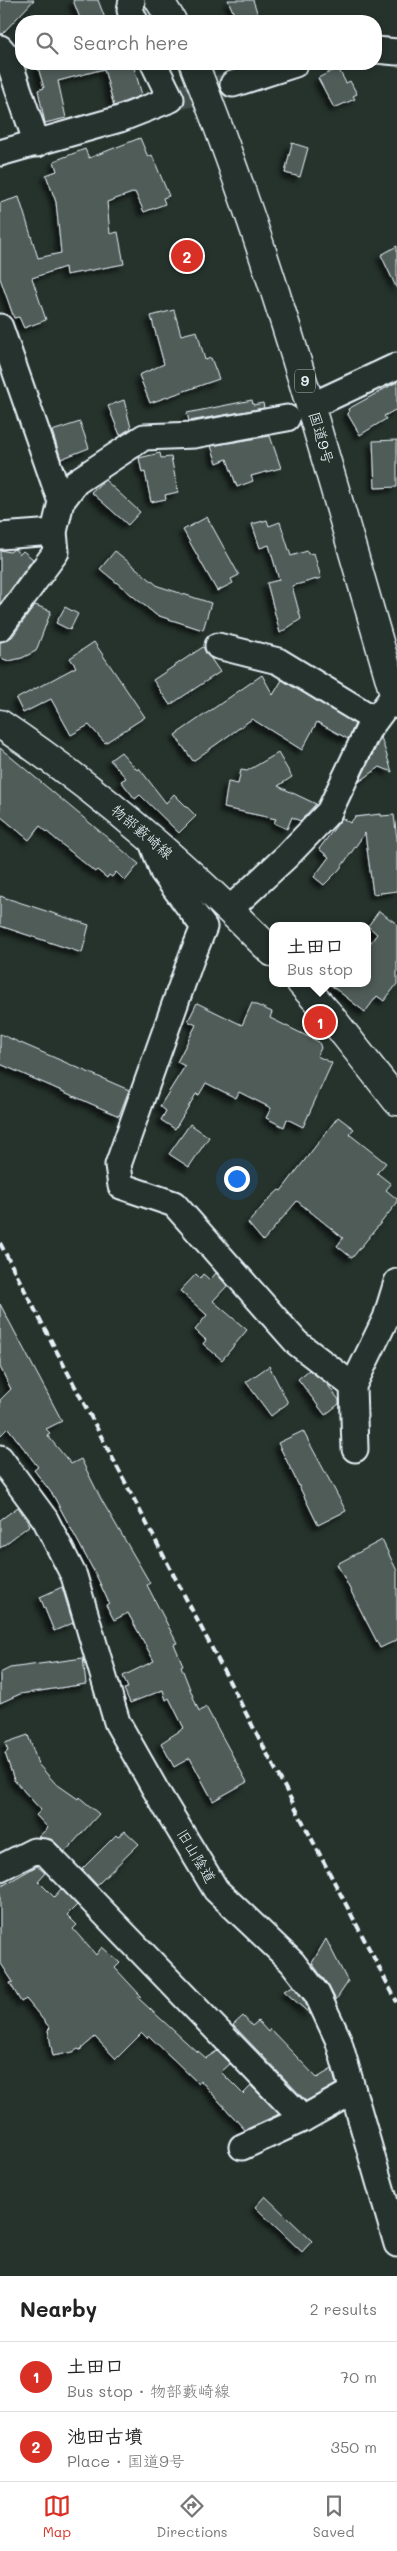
<!DOCTYPE html>
<html lang="en">
<head>
<meta charset="utf-8">
<style>
  body { margin:0; font-family:Mali,"Klee One",sans-serif; background:#f2f2f2; color:#222 }
  .you { position:absolute; left:236px; top:1178px; width:18px; height:18px; margin:-12px; border:4px solid #fff; border-radius:50%; background:#1a73e8; box-shadow:0 0 0 8px #1a73e833 }
  .badge { display:grid; place-items:center; width:32px; height:32px; border-radius:50%; background:#d93025; color:#fff; font-size:16px; font-weight:700 }
  .pin { position:absolute; translate:-50% -50%; border:2px solid #fff; box-shadow:0 1px 5px #0006 }
  .popup { position:absolute; left:269px; top:922px; width:102px; height:65px; box-sizing:border-box; display:grid; place-content:center; border-radius:10px; background:#fff; filter:drop-shadow(0 1px 4px #0005); font-size:16px; white-space:nowrap; color:#767676 }
  .popup b { font-size:19px; color:#222 }
  .popup::after { content:''; position:absolute; left:50%; top:100%; margin-left:-10px; border:10px solid transparent; border-top-color:#fff }
  .list { margin:0; padding:0; list-style:none }
  h2 { display:flex; justify-content:space-between; align-items:center; height:65px; margin:0; padding:0 20px; font-size:21px }
  h2 small { font-size:16px; font-weight:400; color:#767676 }
  .list li { display:grid; grid-template-columns:32px 1fr auto; gap:15px; align-items:center; box-sizing:border-box; height:70px; padding:0 20px; border-top:1px solid #e0e0e0 }
  .list b { display:block; font-size:19px; white-space:nowrap }
  .list p { margin:0; font-size:16px; white-space:nowrap; color:#767676 }
  .list em { font-size:16px; font-style:normal; color:#767676 }
  .icon { flex:none; width:28px; height:28px; fill:none; stroke:currentColor; stroke-width:2; stroke-linecap:round; stroke-linejoin:round }
  .map { position:relative; flex:none; width:397px; height:2276px; overflow:hidden }
  .search { position:absolute; background:#fff; box-shadow:0 2px 8px #0003; left:15px; right:15px; top:15px; height:55px; display:flex; align-items:center; gap:12px; box-sizing:border-box; padding:0 18px; border-radius:20px; color:#767676; font-size:19px }
  .sheet { height:205px; background:#fff }
  nav { display:flex; justify-content:space-around; align-items:center; box-sizing:border-box; height:70px; border-top:1px solid #e0e0e0; background:#fff; font-size:14px; color:#767676 }
  nav a { display:grid; justify-items:center; gap:2px }
  nav .on { color:#d93025 }
  .map>svg:first-child { display:block }
</style>
</head>
<body>
<div class="map">
<svg width="397" height="2276" viewBox="0 0 397 2276">
  <defs>
    <filter id="shadow"><feDropShadow dx="-4.5" dy="4.5" stdDeviation="2.5" flood-color="#0009"/></filter>
  </defs>
  <rect width="100%" height="100%" fill="#26332d"/>
  <filter id="ink" filterUnits="userSpaceOnUse"><feTurbulence type="fractalNoise" baseFrequency=".02" numOctaves="2"/><feDisplacementMap in="SourceGraphic" scale="10" xChannelSelector="R" yChannelSelector="G"/><feConvolveMatrix kernelMatrix="1 2 1 2 8 2 1 2 1" color-interpolation-filters="sRGB"/></filter>
  <g filter="url(#ink)">
    <g fill="#505c59" stroke="#e8f1f8" filter="url(#shadow)">
      <polygon points="0,0 34,0 2,34 0,34"/>
      <polygon points="73,0 98,0 106,21 81,21"/>
      <polygon points="228,0 253,0 260,21 237,21"/>
      <polygon points="37,64 133,64 142,95 114,106 104,69 58,81 66,118 45,123 38,90 44,88"/>
      <polygon points="338,68 346,83 350,81 357,94 353,96 355,99 334,108 318,78"/>
      <polygon points="140,138 148,157 152,155 169,196 163,198 165,204 144,212 135,192 107,202 110,234 118,232 124,264 66,275 65,267 32,278 46,320 24,328 19,317 14,318 0,278 0,203 19,197 38,258 61,253 56,202 46,175 57,171 54,161 85,149 89,158"/>
      <polygon points="292,143 308,148 300,177 285,173"/>
      <polygon points="397,246 397,289 381,255"/>
      <polygon points="174,310 181,335 197,331 205,360 211,358 219,379 150,403 139,375 164,364 151,316"/>
      <polygon points="397,382 397,409 384,416 386,419 360,435 347,413 349,412 348,409"/>
      <polygon points="124,400 131,428 120,435 108,406"/>
      <polygon points="252,400 253,405 263,403 264,408 189,421 187,413"/>
      <polygon points="80,422 89,448 61,459 52,431"/>
      <polygon points="270,436 281,468 251,476 253,481 237,487 227,459 217,463 211,446"/>
      <polygon points="397,440 397,487 375,488 373,441"/>
      <polygon points="160,453 161,458 171,457 178,492 165,495 166,499 151,502 145,472 142,473 139,458"/>
      <polygon points="105,480 140,512 128,525 91,492"/>
      <polygon points="207,517 239,575 231,579 233,583 217,591 183,530"/>
      <polygon points="267,520 269,526 280,522 291,556 307,551 308,554 314,553 321,578 292,586 301,619 280,633 267,583 279,580 269,545 260,548 252,524"/>
      <polygon points="14,549 20,554 23,551 33,559 0,604 0,550 10,552"/>
      <polygon points="115,551 158,586 211,603 203,630 156,615 100,569"/>
      <polygon points="35,605 51,611 36,651 22,658 9,661 0,658 0,642 12,637"/>
      <polygon points="65,607 78,614 70,630 56,623"/>
      <polygon points="94,642 145,717 105,743 89,725 71,735 51,699 23,713 16,699 76,667 70,658"/>
      <polygon points="203,647 220,672 170,705 153,680"/>
      <polygon points="262,675 273,695 282,680 355,724 348,739 317,722 302,750 252,719 193,761 175,735"/>
      <polygon points="381,737 392,772 380,767 359,782"/>
      <polygon points="0,748 139,864 125,881 116,872 112,877 109,875 107,878 97,870 95,872 40,826 29,840 0,816"/>
      <polygon points="121,752 137,770 139,768 166,803 174,794 196,816 179,833 140,795 135,799 121,781 126,778 110,760"/>
      <polygon points="278,753 292,777 278,786 316,804 300,821 292,817 287,829 274,823 276,819 224,808 228,782 238,784 241,770 247,771"/>
      <polygon points="381,814 381,816 394,815 397,839 397,891 373,894 365,833 339,870 324,885 314,877 329,857 319,849 342,818 350,823 355,817"/>
      <polygon points="0,896 89,925 82,953 0,926"/>
      <polygon points="379,911 397,924 397,984 384,1001 377,996 365,1012 328,983 368,983 368,946 377,934 368,926"/>
      <polygon points="197,1003 242,1025 252,1003 272,1012 270,1018 319,1042 321,1048 317,1056 332,1063 303,1127 287,1119 284,1127 266,1118 271,1108 239,1092 236,1098 206,1083 199,1095 196,1094 175,1129 161,1120 166,1111 160,1106 185,1066 177,1062 196,1025 188,1021"/>
      <polygon points="0,1034 129,1090 119,1116 0,1064"/>
      <polygon points="338,1117 354,1129 349,1134 386,1163 377,1173 391,1184 386,1190 397,1199 397,1203 352,1258 337,1246 343,1238 297,1201 263,1241 248,1223 269,1199 279,1190 281,1191"/>
      <polygon points="190,1124 209,1137 189,1167 169,1154"/>
      <polygon points="216,1273 227,1286 213,1301 247,1330 222,1360 203,1344 206,1340 195,1330 207,1315 180,1291 196,1274 200,1278 203,1274 210,1280"/>
      <polygon points="0,1304 62,1421 46,1429 50,1433 47,1435 71,1464 81,1459 101,1499 150,1583 147,1585 177,1643 174,1644 183,1665 181,1666 199,1712 206,1707 247,1782 213,1801 190,1758 174,1767 161,1743 184,1728 169,1698 166,1700 163,1690 130,1703 124,1689 128,1688 123,1676 154,1661 128,1613 114,1620 106,1605 109,1603 97,1577 53,1495 34,1470 38,1467 8,1428 0,1436 0,1400 11,1389 0,1367"/>
      <polygon points="269,1366 288,1403 271,1416 246,1382"/>
      <polygon points="309,1370 327,1384 339,1400 339,1404 325,1415 298,1379"/>
      <polygon points="303,1431 346,1511 318,1525 278,1443"/>
      <polygon points="18,1507 30,1525 0,1548 0,1520"/>
      <polygon points="382,1540 397,1571 397,1640 380,1648 337,1564"/>
      <polygon points="62,1587 73,1623 54,1631 40,1597"/>
      <polygon points="83,1658 86,1684 20,1694 0,1703 0,1673 10,1668"/>
      <polygon points="28,1735 38,1764 55,1783 78,1799 79,1797 99,1814 65,1852 55,1842 38,1837 48,1828 36,1815 41,1810 14,1780 5,1753 8,1751 5,1743"/>
      <polygon points="125,1831 139,1844 97,1885 82,1869 116,1835 118,1837"/>
      <polygon points="37,1866 45,1873 38,1881 54,1897 61,1889 77,1905 67,1915 77,1925 73,1929 96,1955 102,1947 120,1963 115,1968 141,1996 138,1998 197,2052 198,2051 206,2058 217,2051 230,2064 221,2072 243,2094 251,2086 279,2114 245,2130 200,2080 198,2083 149,2036 147,2038 142,2033 116,2059 95,2037 80,2050 78,2049 73,2052 53,2056 48,2030 50,2028 26,1999 21,2002 10,1983 13,1982 0,1962 0,1887"/>
      <polygon points="326,1939 348,1982 336,2000 328,1985 312,1963"/>
      <polygon points="293,1986 305,2002 311,2015 284,1991"/>
      <polygon points="243,2016 252,2026 258,2021 268,2032 270,2029 317,2078 332,2069 336,2084 306,2101 233,2025"/>
      <polygon points="265,2196 312,2241 302,2252 255,2207"/>
    </g>
    <g fill="none" stroke-linecap="round" stroke-linejoin="round">
      <polyline stroke="#43504b" stroke-width="25" stroke-dasharray="25 12" stroke-linecap="butt" points="171,99 233,84"/>
      <defs>
        <g id="minor">
          <polyline points="132,0 130,10 135,21"/>
          <polyline points="0,48 7,56 37,144"/>
          <polyline points="376,50 397,52"/>
          <polyline points="233,84 295,64"/>
          <polyline points="0,153 120,119 171,99 154,64"/>
          <polyline points="0,327 61,502"/>
          <polyline points="326,399 397,366"/>
          <polyline points="0,536 54,532"/>
          <polyline points="0,628 56,552 54,532 61,502 76,482 144,437 194,435 287,418"/>
          <polyline points="218,646 278,661 375,720"/>
          <polyline points="151,839 163,872 204,927 191,959 118,1165 121,1186 174,1204 297,1343 353,1386"/>
          <polyline points="230,909 287,856 329,812 368,730 397,691"/>
          <polyline points="355,1449 353,1386 386,1318 397,1282"/>
          <polyline points="0,1458 45,1519 74,1576 117,1722 155,1789 216,1890 292,1962 317,1994 338,2039 397,2244"/>
          <polyline points="0,1868 34,1851 45,1852 303,2119"/>
          <polyline points="242,2147 303,2119 353,2091"/>
        </g>
        <g id="major">
          <path d="M0,724C99,790 189,868 272,952"/>
          <polyline points="301,983 327,1012 397,1101"/>
        </g>
        <g id="highway">
          <polyline points="159,0 172,21"/>
          <path d="M194,64C277,272 334,489 397,704"/>
        </g>
      </defs>
      <use href="#minor" stroke="#e8f1f8" stroke-width="29"/>
      <use href="#major" stroke="#e8f1f8" stroke-width="31"/>
      <use href="#highway" stroke="#e8f1f8" stroke-width="31"/>
      <use href="#minor" stroke="#26332d" stroke-width="25"/>
      <use href="#major" stroke="#26332d" stroke-width="28"/>
      <use href="#highway" stroke="#26332d" stroke-width="28"/>
      <polyline stroke="#e8f1f8" stroke-width="4" stroke-dasharray="8 4" stroke-linecap="butt" points="0,1243 397,2002"/>
    </g>
  </g>
  <g text-anchor="middle" stroke-width="5" stroke-linejoin="round" paint-order="stroke">
    <rect fill="#26332d" stroke="#aeb8bb" stroke-width="1" x="295" y="369.5" width="20" height="23" rx="4"/>
    <g font-size="14" font-weight="bold" fill="#e8f1f8">
      <text x="305" y="386">9</text>
    </g>
    <g font-size="15" fill="#e8f1f8" stroke="#26332d">
      <text transform="translate(321 438) rotate(74)" y="5">国道9号</text>
      <text transform="translate(142 832) rotate(40)" y="5">物部藪崎線</text>
      <text transform="translate(196 1856) rotate(59)" y="5">旧山陰道</text>
    </g>
  </g>
</svg>
<div class="you"></div>
<div class="pin badge" style="left:320px;top:1022px">1</div>
<div class="popup"><b>土田口</b>Bus stop</div>
<div class="pin badge" style="left:187px;top:256px">2</div>
<div class="search"><svg class="icon" aria-label="search" viewBox="0 0 24 24"><circle cx="10" cy="10" r="6"/><path d="M15 15l6 6"/></svg>Search here</div>
</div>
<section class="sheet">
<h2>Nearby<small>2 results</small></h2>
<ul class="list">
<li><span class="badge">1</span><div><b>土田口</b><p>Bus stop · 物部藪崎線</p></div><em>70 m</em></li>
<li><span class="badge">2</span><div><b>池田古墳</b><p>Place · 国道9号</p></div><em>350 m</em></li>
</ul>
</section>
<nav>
<a class="on"><svg class="icon" aria-label="map" viewBox="0 0 24 24"><path d="M3 6l6-2 6 2 6-2v14l-6 2-6-2-6 2zM9 4v14M15 6v14"/></svg>Map</a>
<a><svg class="icon" aria-label="directions" viewBox="0 0 24 24"><path d="M12 3l9 9-9 9-9-9zM9 14v-3h6M13 9l2 2-2 2"/></svg>Directions</a>
<a><svg class="icon" aria-label="saved" viewBox="0 0 24 24"><path d="M7 4h10v16l-5-4-5 4z"/></svg>Saved</a>
</nav>
</body>
</html>
